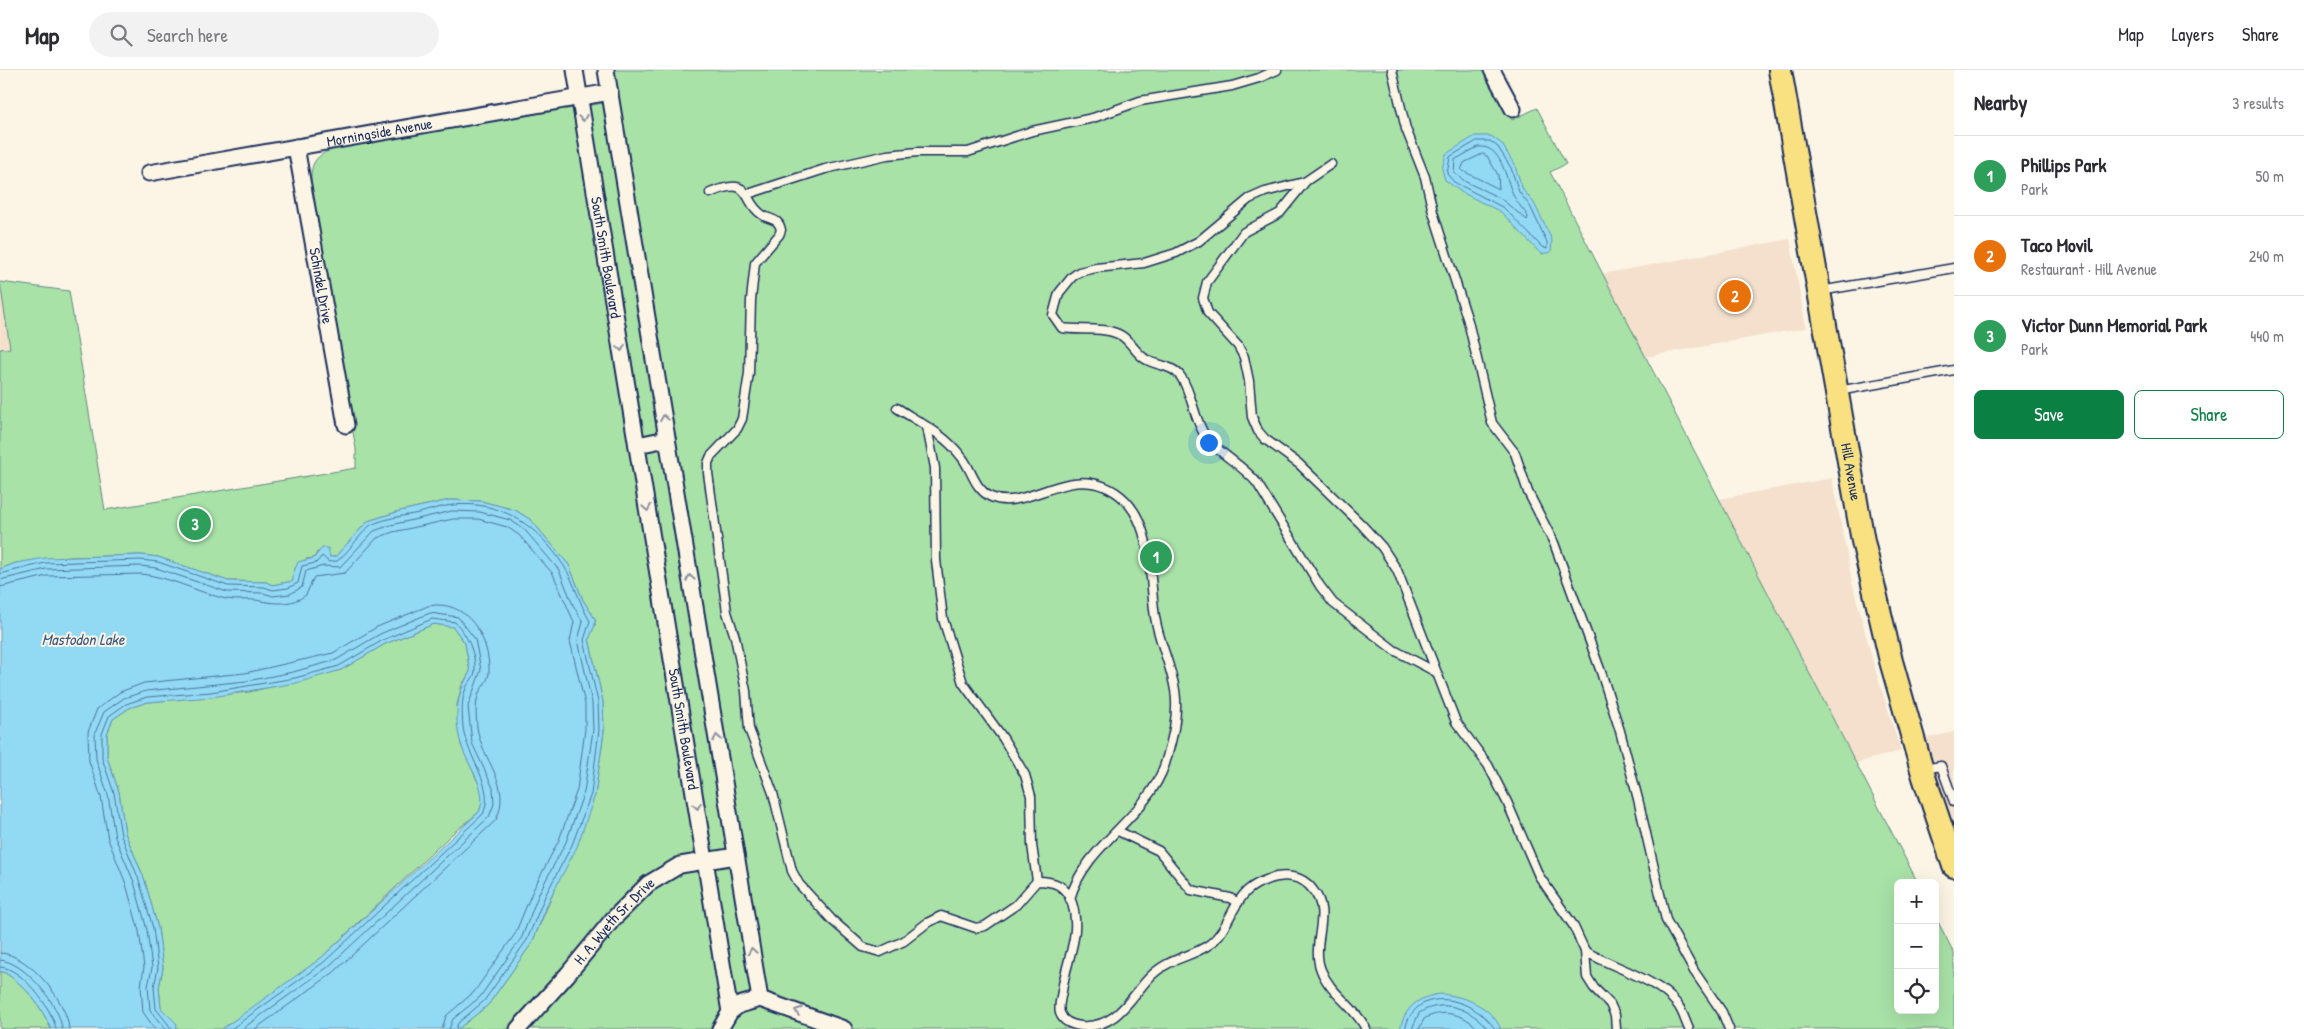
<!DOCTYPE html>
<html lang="en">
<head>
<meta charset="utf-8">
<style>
  body { margin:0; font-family:"Patrick Hand",sans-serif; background:#f2f2f3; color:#2b2b33 }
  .controls { position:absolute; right:15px; bottom:15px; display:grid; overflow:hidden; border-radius:8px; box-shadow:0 5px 20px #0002 }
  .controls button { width:45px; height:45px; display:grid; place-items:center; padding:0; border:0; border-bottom:1px solid #e1e1e2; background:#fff; color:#2b2b33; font:25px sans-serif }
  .you { position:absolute; left:1208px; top:372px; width:18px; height:18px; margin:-12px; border:4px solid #fff; border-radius:50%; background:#1a73e8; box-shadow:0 0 0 8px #1a73e833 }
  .badge { display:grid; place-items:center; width:32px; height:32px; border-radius:50%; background:#0b8043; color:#fff; font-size:16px; font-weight:700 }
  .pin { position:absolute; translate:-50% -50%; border:2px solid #fff; box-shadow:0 1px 5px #0006 }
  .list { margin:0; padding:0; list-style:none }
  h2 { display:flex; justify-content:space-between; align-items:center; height:65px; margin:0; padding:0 20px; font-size:21px }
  h2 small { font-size:16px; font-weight:400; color:#7c7c81 }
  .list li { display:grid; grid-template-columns:32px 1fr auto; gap:15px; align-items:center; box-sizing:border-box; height:80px; padding:0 20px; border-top:1px solid #e1e1e2 }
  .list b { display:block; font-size:19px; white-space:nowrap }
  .list p { margin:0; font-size:16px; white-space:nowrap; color:#7c7c81 }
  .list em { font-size:16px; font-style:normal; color:#7c7c81 }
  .actions { display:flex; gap:10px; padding:15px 20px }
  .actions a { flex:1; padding:11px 0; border:1px solid #0b8043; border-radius:8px; text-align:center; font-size:18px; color:#0b8043 }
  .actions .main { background:#0b8043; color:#fff }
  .icon { flex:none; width:28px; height:28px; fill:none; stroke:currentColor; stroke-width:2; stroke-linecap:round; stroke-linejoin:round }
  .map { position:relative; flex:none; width:1954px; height:959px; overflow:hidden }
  header { display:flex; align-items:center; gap:30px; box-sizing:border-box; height:70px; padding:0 25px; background:#fff; border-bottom:1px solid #e1e1e2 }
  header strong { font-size:24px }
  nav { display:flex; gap:28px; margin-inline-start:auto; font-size:18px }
  .search { width:350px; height:45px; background:#f2f2f3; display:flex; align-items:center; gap:12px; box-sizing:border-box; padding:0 18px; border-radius:28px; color:#7c7c81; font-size:19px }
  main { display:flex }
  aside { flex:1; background:#fff }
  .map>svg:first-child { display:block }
</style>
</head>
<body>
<header>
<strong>Map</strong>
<div class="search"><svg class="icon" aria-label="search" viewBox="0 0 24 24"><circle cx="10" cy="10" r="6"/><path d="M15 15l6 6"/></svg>Search here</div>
<nav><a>Map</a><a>Layers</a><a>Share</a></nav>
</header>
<main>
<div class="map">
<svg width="1954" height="959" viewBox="0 0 1954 959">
  <rect width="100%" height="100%" fill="#fcf5e5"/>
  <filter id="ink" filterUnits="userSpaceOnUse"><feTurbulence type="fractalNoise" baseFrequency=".02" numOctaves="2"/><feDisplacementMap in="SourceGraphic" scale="10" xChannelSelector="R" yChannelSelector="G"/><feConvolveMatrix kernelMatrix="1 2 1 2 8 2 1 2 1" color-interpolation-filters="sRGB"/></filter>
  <g filter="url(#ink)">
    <g fill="#f4e0cd">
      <polygon points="1790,169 1806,258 1645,287 1602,204"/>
      <polygon points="0,212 10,279 0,279"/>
      <polygon points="1832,408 1853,516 1873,592 1901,681 1856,693 1719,429"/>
      <polygon points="1954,662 1954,765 1921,669"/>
    </g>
    <g fill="#a8e2a7" stroke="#628882">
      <path d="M611,0H1485L1512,50L1537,38L1566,94L1550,102L1918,813H1898V940H1935V846L1954,883V959H458L488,935L532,873L595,725L604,661L603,632L589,569L595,555V549L583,530L569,495L531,450L515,440L481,431L450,430L400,441L368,451L335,487H330L328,483L317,482L314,488L306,489L295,498L294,511L272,515L266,512L228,511L158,487L141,485L71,487L16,493L0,499V279L10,278L0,212L69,221L105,440L356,398V379L313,133C310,102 305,85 342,77L560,40V38L567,39L616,31Z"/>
      <polygon points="434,554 453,557 465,573 470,602 462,615 457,635 461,675 482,721 483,732 479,742 452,764 321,888 292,910 222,959 176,959 176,954 161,938 159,917 163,898 158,858 144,808 125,763 119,722 107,687 107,664 113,649 129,638 148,632 249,622 341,600 385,574"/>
      <path d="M0,902H4C27,917 40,934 51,959H0Z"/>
    </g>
    <g fill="#92d9f4" stroke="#6295b8">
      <polygon points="1475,66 1491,66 1502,74 1515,96 1523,120 1534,133 1552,170 1551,182 1541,184 1501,142 1461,122 1445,110 1442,99 1446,84"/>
      <path d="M450,430L481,431L515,440L531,450L569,495L583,530L595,549V555L589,569L603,632L604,661L595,725L577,777L550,828L532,873L488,935L458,959H222L321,888L479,742C489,719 469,699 462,677C453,650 456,625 470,602L465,573L453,557L434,554L385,574L341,600L296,613L212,627L148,632L129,638L113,649L107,664V687L119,722L125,763L144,808L158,858L163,898L159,917L161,938L177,954L176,959H51C40,934 27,917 4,902H0V499L16,493L45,488L141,485L158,487L228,511L266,512L272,515L293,511V504L298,492L314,488L322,478H328L330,487H335L368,451L400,441Z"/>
      <path d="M1440,924C1464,926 1490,935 1501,959H1400C1405,937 1418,927 1440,924Z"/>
    </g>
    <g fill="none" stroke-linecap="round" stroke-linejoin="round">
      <g stroke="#4b739a" stroke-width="1">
        <polygon points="1477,71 1490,71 1498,77 1511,98 1519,122 1530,136 1547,172 1547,179 1542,177 1504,138 1454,112 1447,104 1450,87"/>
        <path d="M1478,77C1502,74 1505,108 1513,124C1516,133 1524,139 1528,147L1527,150L1500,128L1466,112L1454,103L1455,90Z"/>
        <polygon points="1483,84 1487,86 1498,105 1499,119 1461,100 1464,93"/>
        <path d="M0,504L45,493L141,490L158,492L228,516L264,517L273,520L288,518L298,513L302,496L316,493L322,486L329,492L337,491C347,484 365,458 371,455C386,448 403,446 419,443C430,440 442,436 453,435C502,430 538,456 564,496C575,513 579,533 590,551L584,570L598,632L599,660L591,724L572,775L545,826L527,870L484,931L458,953L456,959"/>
        <polyline points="0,510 46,499 141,496 156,498 227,522 263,523 273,526 290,524 302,517 306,501 323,496 340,497 374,461 391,455 452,441 480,442 510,450 524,459 559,500 573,535 583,552 578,570 592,633 593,660 584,722 566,772 539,823 522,867 480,927 453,949 449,959"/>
        <path d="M0,517L47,506L141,504C170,507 195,521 222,528C235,532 249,528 261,531C277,534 292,535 306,525L314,507L345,503L377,468L393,462L453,449H478L507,457L519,465L553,504L574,552L570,571L585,634V659L577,720L559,770L533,820L515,864L474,922L446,946L442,959"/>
        <path d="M0,883C28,883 68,932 69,959"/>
        <path d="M0,890C24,891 61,936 62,959"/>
        <path d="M0,897C21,897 53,939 56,959"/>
        <path d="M155,959L143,942L141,916L144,897L139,861L126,814L108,769L101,727L89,691L88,662L97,639L120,622L144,613L245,603L333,583L377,557L428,536C467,528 490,568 489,602C489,610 483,615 479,623C475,633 476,645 477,657C482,692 513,714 496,750L333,903L255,959"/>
        <polyline points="165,959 150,940 148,916 152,898 147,860 134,812 115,767 108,725 96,689 95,663 104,642 124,628 146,621 247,611 293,602 336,590 380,564 430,543 458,547 475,569 481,600 468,636 472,673 493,718 494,734 489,747 328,897 242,959"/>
        <path d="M172,959L156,939L154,917L158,898L153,858L139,810L121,765L114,723L102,688V664L109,646L126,634L147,627L211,622L295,608L339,596L383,570L432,549L455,552C467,564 476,584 475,601C475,607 468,613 466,618C461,631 462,643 463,657C467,688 496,717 483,744L324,892L231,959"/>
        <path d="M1405,959C1416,912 1475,928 1495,959"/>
        <path d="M1412,959L1419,943C1443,928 1471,938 1488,959"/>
        <path d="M1419,959L1424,949C1441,938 1466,944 1478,959"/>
      </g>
      <defs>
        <g id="lane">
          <polyline points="1392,0 1406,59 1425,107 1433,142 1468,251 1492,353 1515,383 1528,422 1554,473 1601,602 1620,661 1638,729 1666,850 1694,901 1722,942 1729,959"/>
          <polyline points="1331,94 1306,111 1280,143 1244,162 1207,212 1203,228 1208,243 1238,276 1244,287 1249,311 1252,347 1258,361 1265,369 1299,394 1361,454 1382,477 1397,500 1456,652 1488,695 1507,732 1539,806 1573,855 1585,881 1587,907 1594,918 1610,934 1615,945 1616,959"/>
          <path d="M1304,112L1265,122L1249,129L1199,171L1176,183L1144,193L1096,198L1079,202L1072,207L1059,223L1053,245L1062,258C1080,261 1107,256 1122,266C1132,273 1137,285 1147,290C1158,296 1173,295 1181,307C1193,325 1193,348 1206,367C1220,385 1242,394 1257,413L1320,516L1333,533L1394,580L1436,602"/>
          <path d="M710,123C755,104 740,132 764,146C772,150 779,149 781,160L779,165L755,193L751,230L749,303L742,349L737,359L711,386L708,393V403L727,542L735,567L746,621L749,659L773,723L792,801L799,814L832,850L863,877L880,882L904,871L927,853L941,846L976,858L985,856L1016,835L1037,811C1054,811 1066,815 1072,833C1082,864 1066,890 1062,921C1061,928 1058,936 1060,943C1063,952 1073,955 1081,956C1115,959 1129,930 1148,909C1168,887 1189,889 1210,874C1228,860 1231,836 1247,821C1257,812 1277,804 1292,807C1301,808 1308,813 1313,820C1333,844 1310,873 1321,900C1330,924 1355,936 1366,959"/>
          <polyline points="748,124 825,99 887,85 918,82 968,82 1032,61 1093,48 1140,31 1232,16 1259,8 1277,0"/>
          <polyline points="1820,221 1954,198"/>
          <polyline points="1838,321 1954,300"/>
          <path d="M897,338C919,352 944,364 960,385C972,398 973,418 991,427C1021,441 1059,404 1097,414C1155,430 1148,501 1155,547C1159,572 1171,595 1175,620C1179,645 1172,670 1165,694C1147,748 1085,774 1070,829"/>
          <polyline points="927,357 935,398 936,490 943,549 963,613 1003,668 1025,705 1031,726 1032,775 1037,811"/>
          <polyline points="1924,699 1941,696 1954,732"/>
          <polyline points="1118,761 1159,781 1191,820 1230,828 1238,833"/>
          <path d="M1585,881C1611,897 1658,909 1677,934C1683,941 1685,951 1689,959"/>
        </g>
        <g id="street">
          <path id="s1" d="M575,0L730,942"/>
          <polyline points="606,0 760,929"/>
          <polyline points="1492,0 1513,39"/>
          <path id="s2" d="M296,77L346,355"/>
          <path id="s3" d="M149,103L610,22"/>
          <polyline points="637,375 667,369"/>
          <path id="s4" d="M518,959L567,905L613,849L648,814L680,795L736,786"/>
          <polyline points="720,959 730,942 739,935 760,929 844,959"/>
        </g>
        <g id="primary">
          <path id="s5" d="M1780,0L1863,471L1891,591L1924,707L1954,796"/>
        </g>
      </defs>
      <use href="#lane" stroke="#1b2f5e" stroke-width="11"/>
      <use href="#street" stroke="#1b2f5e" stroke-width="19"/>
      <use href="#primary" stroke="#1b2f5e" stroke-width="26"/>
      <use href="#lane" stroke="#fcf5e5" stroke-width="8"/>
      <use href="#street" stroke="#fcf5e5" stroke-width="15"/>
      <use href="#primary" stroke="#f9e181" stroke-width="22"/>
    </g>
    <defs><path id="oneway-chevron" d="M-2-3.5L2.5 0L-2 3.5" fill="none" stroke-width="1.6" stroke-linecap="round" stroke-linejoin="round" transform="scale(1.25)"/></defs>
    <g stroke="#8c92a2">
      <use href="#oneway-chevron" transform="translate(583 48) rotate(81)"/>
      <use href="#oneway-chevron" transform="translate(621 278) rotate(81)"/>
      <use href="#oneway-chevron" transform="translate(664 348) rotate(-99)"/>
      <use href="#oneway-chevron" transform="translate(647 438) rotate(80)"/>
      <use href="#oneway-chevron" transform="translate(690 508) rotate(-99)"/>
      <use href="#oneway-chevron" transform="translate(717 668) rotate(-99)"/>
      <use href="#oneway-chevron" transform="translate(697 736) rotate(80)"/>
      <use href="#oneway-chevron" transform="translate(752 881) rotate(-99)"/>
      <use href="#oneway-chevron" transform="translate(798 941) rotate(-160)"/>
    </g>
  </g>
  <g text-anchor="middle" stroke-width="4" stroke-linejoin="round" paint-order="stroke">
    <g font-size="15" fill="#1b2f5e" stroke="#fcf5e5">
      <text dy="5" stroke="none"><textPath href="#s3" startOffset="234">Morningside Avenue</textPath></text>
      <text dy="5" stroke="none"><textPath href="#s1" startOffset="190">South Smith Boulevard</textPath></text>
      <text dy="5" stroke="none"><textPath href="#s2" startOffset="141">Schindel Drive</textPath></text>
      <text dy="5" stroke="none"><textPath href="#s5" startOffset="408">Hill Avenue</textPath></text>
      <text dy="5" stroke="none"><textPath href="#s1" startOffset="668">South Smith Boulevard</textPath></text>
      <text dy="5" stroke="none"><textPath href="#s4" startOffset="145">H. A. Wyeth Sr. Drive</textPath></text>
    </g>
    <g font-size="16" font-style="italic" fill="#395a84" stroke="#fcf5e5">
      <text x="83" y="575">Mastodon Lake</text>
    </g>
  </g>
</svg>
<div class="controls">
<button>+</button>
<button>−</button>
<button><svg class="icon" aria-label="locate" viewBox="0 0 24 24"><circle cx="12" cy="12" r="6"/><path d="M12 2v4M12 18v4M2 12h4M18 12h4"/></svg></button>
</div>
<div class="you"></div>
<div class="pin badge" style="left:1156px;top:487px;background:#2e9e5b">1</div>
<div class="pin badge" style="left:1735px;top:226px;background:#e8710a">2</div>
<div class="pin badge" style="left:195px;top:454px;background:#2e9e5b">3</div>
</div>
<aside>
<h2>Nearby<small>3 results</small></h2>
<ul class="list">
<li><span class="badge" style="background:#2e9e5b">1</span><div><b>Phillips Park</b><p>Park</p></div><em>50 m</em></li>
<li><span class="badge" style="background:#e8710a">2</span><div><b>Taco Movil</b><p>Restaurant · Hill Avenue</p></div><em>240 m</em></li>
<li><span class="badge" style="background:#2e9e5b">3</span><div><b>Victor Dunn Memorial Park</b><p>Park</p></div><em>440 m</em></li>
</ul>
<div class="actions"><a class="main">Save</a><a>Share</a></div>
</aside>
</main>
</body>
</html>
